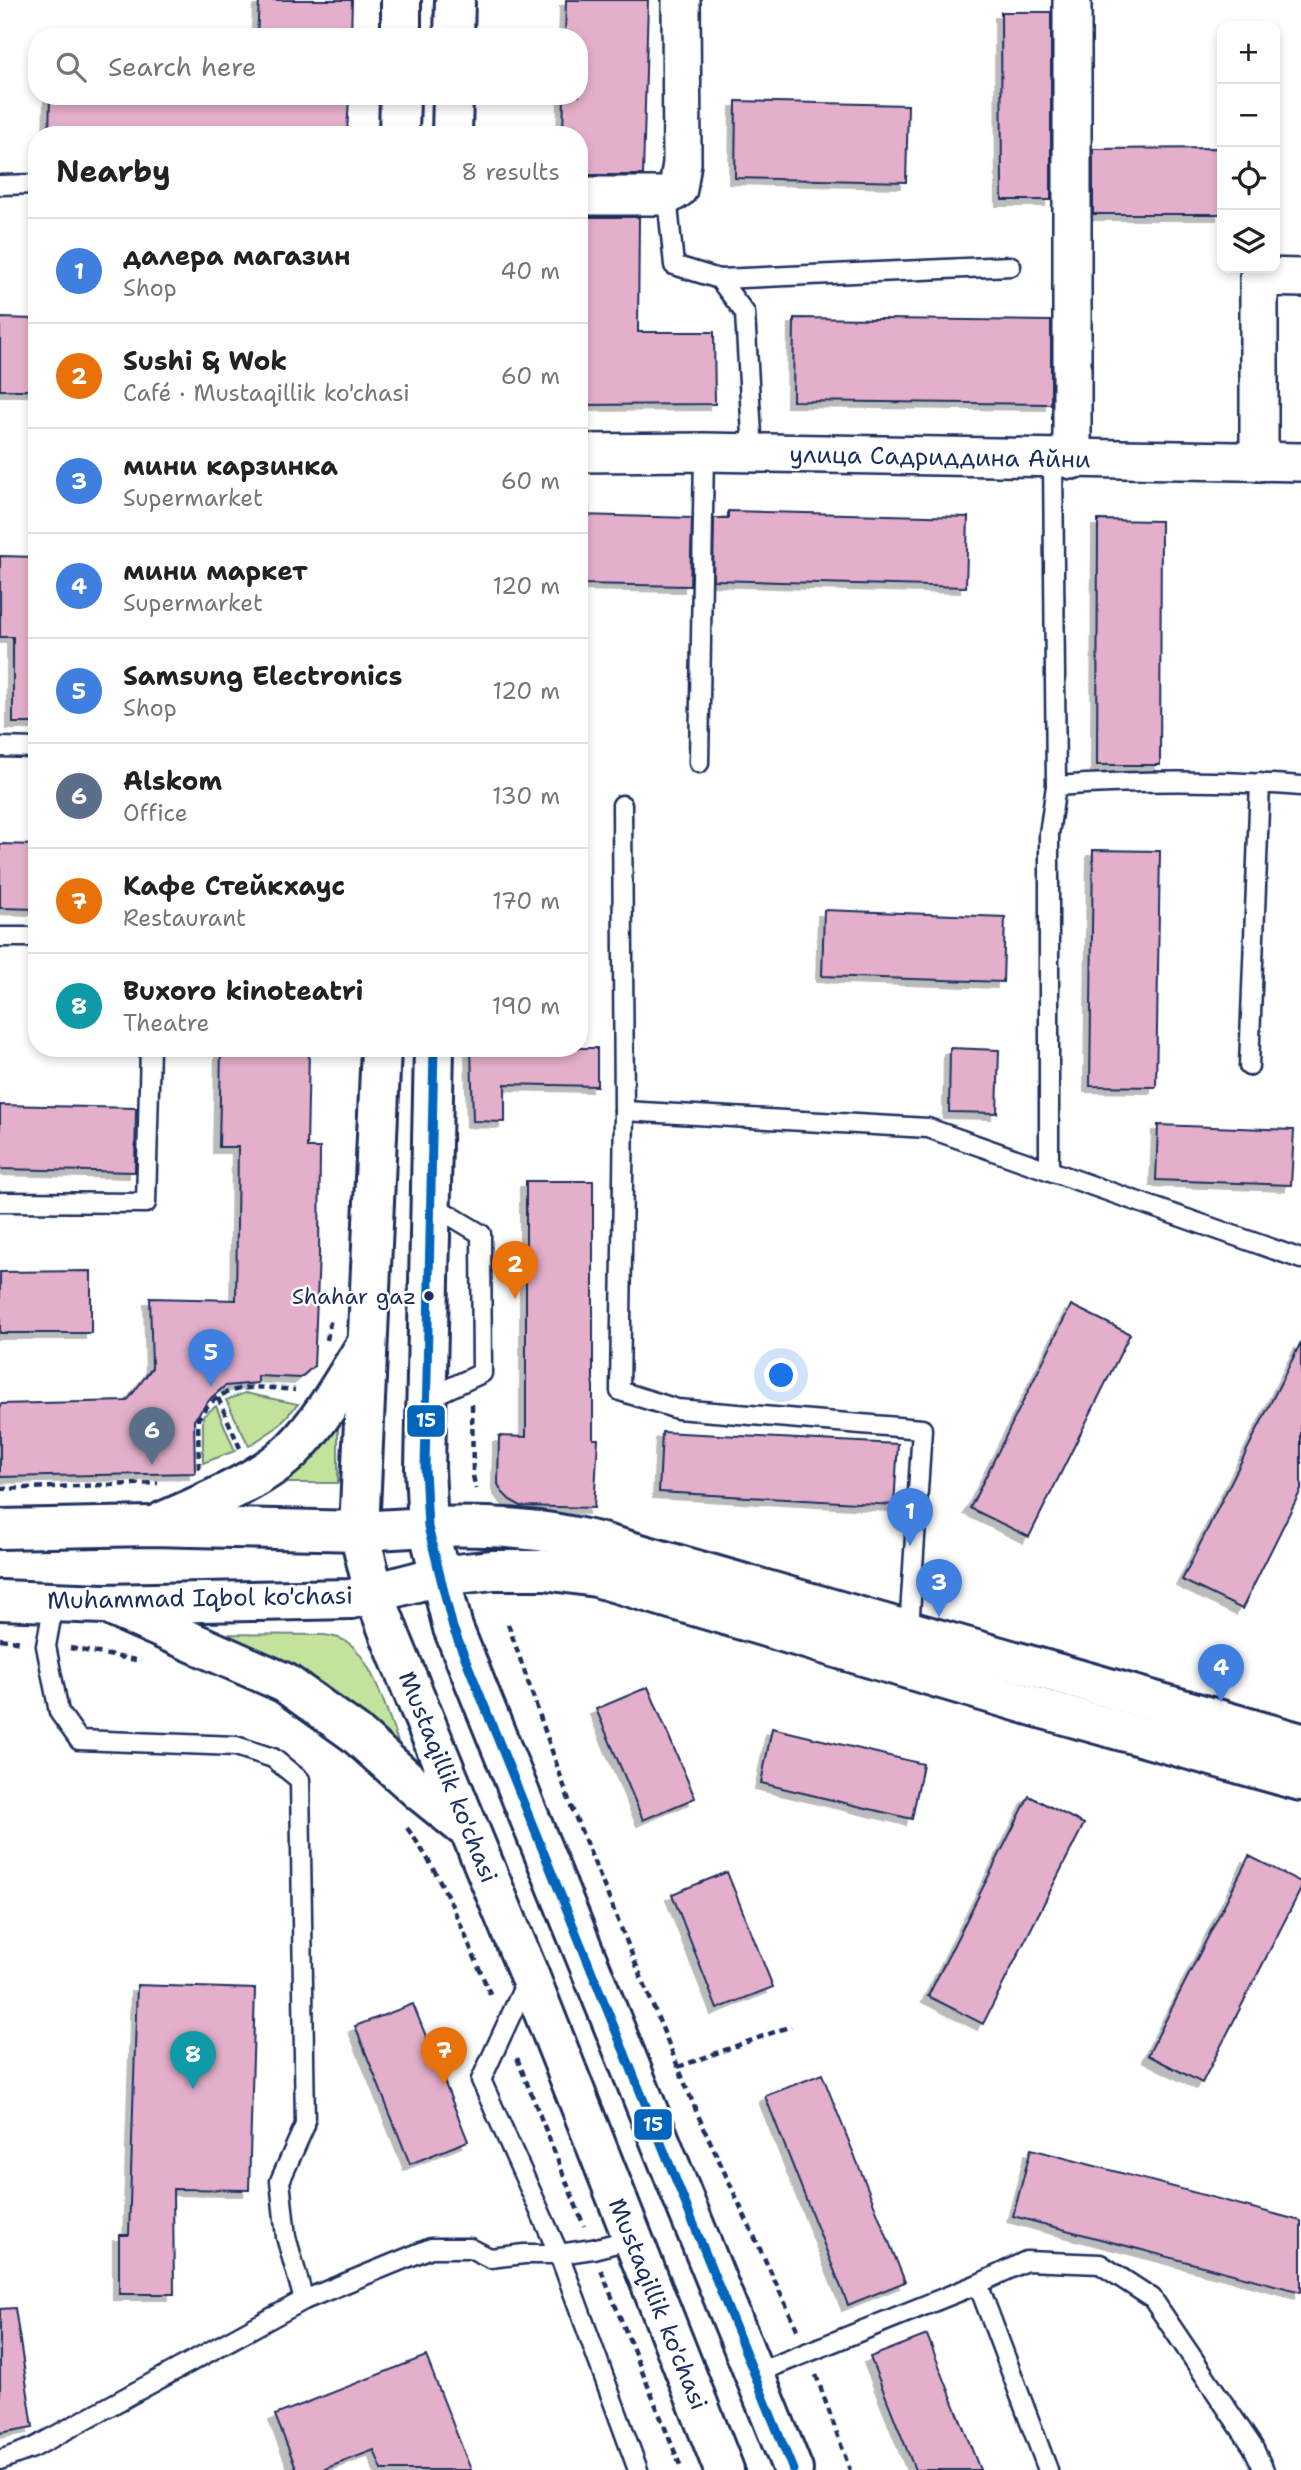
<!DOCTYPE html>
<html lang="en">
<head>
<meta charset="utf-8">
<style>
  body { margin:0; font-family:"Shantell Sans",sans-serif; background:#f6f6f6; color:#222 }
  .controls { position:absolute; right:21px; top:21px; display:grid; overflow:hidden; border-radius:14px; box-shadow:0 4px 10px #0003 }
  .controls button { width:63px; height:63px; display:grid; place-items:center; padding:0; border:0; border-bottom:2px solid #e0e0e0; background:#fff; color:#222; font:35px sans-serif }
  .you { position:absolute; left:782px; top:1376px; width:24px; height:24px; margin:-18px; border:5px solid #fff; border-radius:50%; background:#1a73e8; box-shadow:0 0 0 10px #1a73e833 }
  .badge { display:grid; place-items:center; width:46px; height:46px; border-radius:50%; background:#2563eb; color:#fff; font-size:23px; font-weight:700 }
  .pin { position:absolute; translate:-50% -58px; filter:drop-shadow(0 2px 4px #0008) }
  .pin::after { content:''; position:absolute; top:37px; width:24px; height:21px; background:inherit; clip-path:polygon(0 0,100% 0,50% 100%) }
  .list { margin:0; padding:0; list-style:none }
  h2 { display:flex; justify-content:space-between; align-items:center; height:91px; margin:0; padding:0 28px; font-size:30px }
  h2 small { font-size:23px; font-weight:400; color:#767676 }
  .list li { display:grid; grid-template-columns:46px 1fr auto; gap:21px; align-items:center; box-sizing:border-box; height:105px; padding:0 28px; border-top:2px solid #e0e0e0 }
  .list b { display:block; font-size:26px; white-space:nowrap }
  .list p { margin:0; font-size:23px; white-space:nowrap; color:#767676 }
  .list em { font-size:23px; font-style:normal; color:#767676 }
  .icon { flex:none; width:38px; height:38px; fill:none; stroke:currentColor; stroke-width:2; stroke-linecap:round; stroke-linejoin:round }
  .map { position:relative; flex:none; width:1301px; height:2470px; overflow:hidden }
  .search { position:absolute; background:#fff; box-shadow:0 4px 10px #0003; left:28px; top:28px; width:560px; height:77px; display:flex; align-items:center; gap:18px; box-sizing:border-box; padding:0 24px; border-radius:28px; color:#767676; font-size:26px }
  .panel { position:absolute; background:#fff; box-shadow:0 4px 10px #0003; left:28px; top:126px; width:560px; height:931px; border-radius:28px }
  .map>svg:first-child { display:block }
</style>
</head>
<body>
<div class="map">
<svg width="1301" height="2470" viewBox="0 0 1301 2470">
  <defs>
    <filter id="shadow"><feDropShadow dx="-6" dy="6" stdDeviation="0" flood-color="#0004"/></filter>
  </defs>
  <rect width="100%" height="100%" fill="#fff"/>
  <filter id="ink" filterUnits="userSpaceOnUse"><feTurbulence type="fractalNoise" baseFrequency=".0143" numOctaves="2"/><feDisplacementMap in="SourceGraphic" scale="14" xChannelSelector="R" yChannelSelector="G"/><feConvolveMatrix kernelMatrix="1 2 1 2 8 2 1 2 1" color-interpolation-filters="sRGB"/></filter>
  <g filter="url(#ink)">
    <g fill="#c3e39c" stroke="#6f897d" stroke-width="2">
      <polygon points="245,1393 298,1404 276,1428 249,1446 226,1400"/>
      <polygon points="216,1406 235,1451 203,1463 203,1416"/>
      <polygon points="338,1422 338,1483 280,1483 313,1455"/>
      <path d="M210,1634L324,1635C334,1636 342,1638 350,1644C374,1662 392,1727 403,1756C365,1718 326,1678 276,1657C255,1649 232,1642 210,1634Z"/>
    </g>
    <g fill="#e4afca" stroke="#1b2f5e" stroke-width="2" filter="url(#shadow)">
      <polygon points="259,0 352,0 351,37 257,37"/>
      <polygon points="566,0 648,0 643,175 579,175 579,135 563,135 564,96 579,96 579,37 565,37"/>
      <polygon points="1001,12 1051,12 1051,200 1002,200"/>
      <polygon points="50,96 349,96 347,135 49,135"/>
      <polygon points="736,101 908,105 906,182 735,178"/>
      <polygon points="1222,148 1222,214 1093,214 1093,149"/>
      <polygon points="579,217 639,217 638,332 714,332 715,404 579,405"/>
      <polygon points="0,318 37,319 37,390 0,390"/>
      <polygon points="794,318 1051,321 1051,404 793,401"/>
      <polygon points="728,511 968,517 966,587 713,580 714,518 728,518"/>
      <polygon points="579,515 692,518 690,586 579,584"/>
      <polygon points="1098,520 1161,521 1160,765 1097,765"/>
      <polygon points="0,556 37,557 37,723 13,723 13,637 0,637"/>
      <polygon points="0,844 37,845 37,909 0,908"/>
      <polygon points="1093,850 1160,851 1156,1087 1090,1086"/>
      <polygon points="824,910 1005,917 1003,982 822,976"/>
      <polygon points="221,1048 309,1048 307,1148 320,1148 319,1255 314,1366 300,1378 258,1376 258,1383 225,1386 211,1398 194,1420 195,1473 0,1477 0,1404 127,1401 152,1368 150,1298 236,1300 238,1147 219,1147"/>
      <polygon points="471,1048 597,1048 597,1086 505,1084 505,1122 473,1121"/>
      <polygon points="950,1048 999,1050 997,1113 949,1112"/>
      <polygon points="0,1105 136,1108 135,1172 0,1169"/>
      <polygon points="1158,1125 1294,1130 1291,1185 1156,1180"/>
      <polygon points="526,1181 593,1181 593,1439 598,1439 594,1508 521,1506 510,1500 502,1492 498,1484 499,1436 526,1437"/>
      <polygon points="91,1271 91,1333 0,1333 0,1272"/>
      <polygon points="1071,1305 1130,1334 1029,1537 970,1508"/>
      <polygon points="1301,1342 1301,1490 1242,1609 1182,1580"/>
      <polygon points="662,1432 898,1444 894,1505 659,1492"/>
      <polygon points="648,1687 695,1798 643,1820 596,1709"/>
      <polygon points="772,1728 923,1764 912,1819 761,1783"/>
      <polygon points="1029,1796 1084,1824 983,2024 928,1996"/>
      <polygon points="1249,1856 1301,1882 1301,1889 1202,2083 1148,2055"/>
      <polygon points="727,1872 773,1987 717,2009 672,1894"/>
      <polygon points="137,1985 255,1989 249,2190 173,2189 174,2294 119,2294 119,2235 129,2235"/>
      <polygon points="413,2004 468,2141 410,2164 355,2026"/>
      <polygon points="822,2074 905,2282 848,2305 765,2096"/>
      <polygon points="1031,2149 1301,2221 1301,2292 1013,2216"/>
      <polygon points="15,2308 33,2427 0,2433 0,2309"/>
      <polygon points="927,2335 980,2470 915,2470 870,2357"/>
      <polygon points="426,2356 471,2470 382,2470 374,2450 322,2470 297,2470 275,2415"/>
    </g>
    <g fill="none" stroke-linecap="round" stroke-linejoin="round">
      <defs>
        <g id="service">
          <polyline points="0,185 37,184"/>
          <polyline points="667,196 674,265 719,279 745,313 753,453"/>
          <polyline points="719,279 1011,266"/>
          <polyline points="1053,459 1056,786"/>
          <polyline points="0,747 37,748"/>
          <polyline points="699,763 704,452"/>
          <polyline points="622,805 624,1111 620,1391 677,1409 922,1429 909,1630"/>
          <polyline points="0,937 37,937"/>
          <polyline points="1249,1066 1260,783"/>
          <polyline points="624,1111 928,1128 1301,1259"/>
          <path d="M1049,1170V834L1056,786C1137,780 1220,780 1301,786"/>
          <polyline points="0,1202 146,1203 150,1048"/>
          <polyline points="426,1399 482,1373 481,1234 431,1204"/>
          <polyline points="54,1602 46,1646 59,1712 79,1740 236,1746 273,1758 300,1780 305,2125 280,2181 286,2237 304,2300"/>
          <polyline points="528,1978 481,2080 559,2254 593,2249 632,2239"/>
          <polyline points="978,2284 1048,2470"/>
          <polyline points="754,2374 978,2284 1026,2261 1100,2264 1152,2298 1253,2447 1264,2470"/>
          <polyline points="0,2460 33,2448 304,2300 431,2248 470,2248 490,2258 524,2254 559,2254 638,2470"/>
        </g>
        <g id="minor">
          <polyline points="1072,0 1072,460"/>
          <polyline points="579,196 667,196 678,189 682,163 681,0"/>
          <polyline points="579,453 704,452 1301,462"/>
          <polyline points="1259,462 1259,277 1301,278"/>
        </g>
        <g id="secondary">
          <path d="M428,1527C488,1525 539,1528 598,1542L1301,1743"/>
          <polyline points="439,1576 493,1570 545,1570 596,1577 1040,1708 1301,1781"/>
        </g>
        <g id="primary">
          <polyline points="401,37 401,0"/>
          <polyline points="454,37 455,0"/>
          <polyline points="399,135 400,96"/>
          <polyline points="452,135 453,96"/>
          <polyline points="381,1048 359,1531 374,1593 391,1638 529,1975 724,2470"/>
          <polyline points="434,1048 425,1468 428,1527 453,1628 793,2470"/>
          <path d="M164,1521C203,1504 261,1480 291,1451C322,1421 343,1381 366,1345"/>
          <polyline points="0,1529 152,1526 359,1531 428,1527"/>
          <polyline points="0,1600 104,1604 351,1599 439,1576"/>
          <polyline points="115,1608 285,1683 355,1733 421,1792 467,1829"/>
        </g>
      </defs>
      <use href="#service" stroke="#1b2f5e" stroke-width="23"/>
      <use href="#minor" stroke="#1b2f5e" stroke-width="42"/>
      <use href="#secondary" stroke="#1b2f5e" stroke-width="44"/>
      <use href="#primary" stroke="#1b2f5e" stroke-width="44"/>
      <g stroke="#1b2f5e" stroke-width="4.5" stroke-dasharray="7 5" stroke-linecap="butt">
        <polyline points="327,1340 331,1317"/>
        <polyline points="218,1398 240,1448"/>
        <polyline points="472,1404 473,1476 476,1489"/>
        <path d="M199,1469L198,1419C221,1380 257,1387 295,1390"/>
        <polyline points="0,1489 158,1483"/>
        <polyline points="508,1624 571,1806 697,2113 798,2331"/>
        <polyline points="0,1639 23,1642"/>
        <polyline points="70,1648 141,1661"/>
        <path d="M407,1828C446,1880 466,1940 492,1998"/>
        <polyline points="517,2058 584,2226"/>
        <polyline points="678,2067 791,2026"/>
        <polyline points="601,2270 682,2470"/>
        <polyline points="816,2375 850,2470"/>
      </g>
      <use href="#service" stroke="#fff" stroke-width="18"/>
      <use href="#minor" stroke="#fff" stroke-width="37"/>
      <use href="#secondary" stroke="#fff" stroke-width="38"/>
      <use href="#primary" stroke="#fff" stroke-width="38"/>
      <defs>
        <polyline id="bus-1" points="434,1048 425,1468 428,1527 453,1628 793,2470"/>
      </defs>
      <use href="#bus-1" stroke="#fff" stroke-width="14"/>
      <use href="#bus-1" stroke="#0065bd" stroke-width="9"/>
    </g>
  </g>
  <circle fill="#1b2f5e" stroke="#fff" stroke-width="2.5" cx="429" cy="1296" r="6"/>
  <g text-anchor="middle" stroke-width="5" stroke-linejoin="round" paint-order="stroke">
    <g font-size="22" fill="#1b2f5e" stroke="#fff" text-anchor="end">
      <text x="416" y="1304">Shahar gaz</text>
    </g>
    <g font-size="24" fill="#1b2f5e" stroke="#fff">
      <text transform="translate(940 457) rotate(1)" y="8">улица Садриддина Айни</text>
      <text transform="translate(200 1598) rotate(-1)" y="8">Muhammad Iqbol ko'chasi</text>
      <text transform="translate(448 1777) rotate(68)" y="8">Mustaqillik ko'chasi</text>
      <text transform="translate(658 2304) rotate(68)" y="8">Mustaqillik ko'chasi</text>
    </g>
  </g>
  <g stroke="#fff" stroke-width="2.5">
    <rect x="406" y="1404" width="40" height="34" rx="7" fill="#0065bd"/>
    <rect x="633" y="2108" width="40" height="33" rx="7" fill="#0065bd"/>
  </g>
  <g font-size="19" text-anchor="middle" font-weight="bold" fill="#fff">
    <text x="426" y="1427">15</text>
    <text x="653" y="2131">15</text>
  </g>
</svg>
<div class="controls">
<button>+</button>
<button>−</button>
<button><svg class="icon" aria-label="locate" viewBox="0 0 24 24"><circle cx="12" cy="12" r="6"/><path d="M12 2v4M12 18v4M2 12h4M18 12h4"/></svg></button>
<button><svg class="icon" aria-label="layers" viewBox="0 0 24 24"><path d="M12 4l9 5-9 5-9-5zM3 14l9 5 9-5"/></svg></button>
</div>
<div class="you"></div>
<div class="pin badge" style="left:910px;top:1546px;background:#3f7fe0">1</div>
<div class="pin badge" style="left:515px;top:1299px;background:#e8710a">2</div>
<div class="pin badge" style="left:939px;top:1617px;background:#3f7fe0">3</div>
<div class="pin badge" style="left:1221px;top:1702px;background:#3f7fe0">4</div>
<div class="pin badge" style="left:211px;top:1387px;background:#3f7fe0">5</div>
<div class="pin badge" style="left:152px;top:1465px;background:#5c6f8a">6</div>
<div class="pin badge" style="left:444px;top:2085px;background:#e8710a">7</div>
<div class="pin badge" style="left:193px;top:2089px;background:#0f9aa8">8</div>
<div class="search"><svg class="icon" aria-label="search" viewBox="0 0 24 24"><circle cx="10" cy="10" r="6"/><path d="M15 15l6 6"/></svg>Search here</div>
<section class="panel">
<h2>Nearby<small>8 results</small></h2>
<ul class="list">
<li><span class="badge" style="background:#3f7fe0">1</span><div><b>далера магазин</b><p>Shop</p></div><em>40 m</em></li>
<li><span class="badge" style="background:#e8710a">2</span><div><b>Sushi &amp; Wok</b><p>Café · Mustaqillik ko'chasi</p></div><em>60 m</em></li>
<li><span class="badge" style="background:#3f7fe0">3</span><div><b>мини карзинка</b><p>Supermarket</p></div><em>60 m</em></li>
<li><span class="badge" style="background:#3f7fe0">4</span><div><b>мини маркет</b><p>Supermarket</p></div><em>120 m</em></li>
<li><span class="badge" style="background:#3f7fe0">5</span><div><b>Samsung Electronics</b><p>Shop</p></div><em>120 m</em></li>
<li><span class="badge" style="background:#5c6f8a">6</span><div><b>Alskom</b><p>Office</p></div><em>130 m</em></li>
<li><span class="badge" style="background:#e8710a">7</span><div><b>Кафе Стейкхаус</b><p>Restaurant</p></div><em>170 m</em></li>
<li><span class="badge" style="background:#0f9aa8">8</span><div><b>Buxoro kinoteatri</b><p>Theatre</p></div><em>190 m</em></li>
</ul>
</section>
</div>
</body>
</html>
